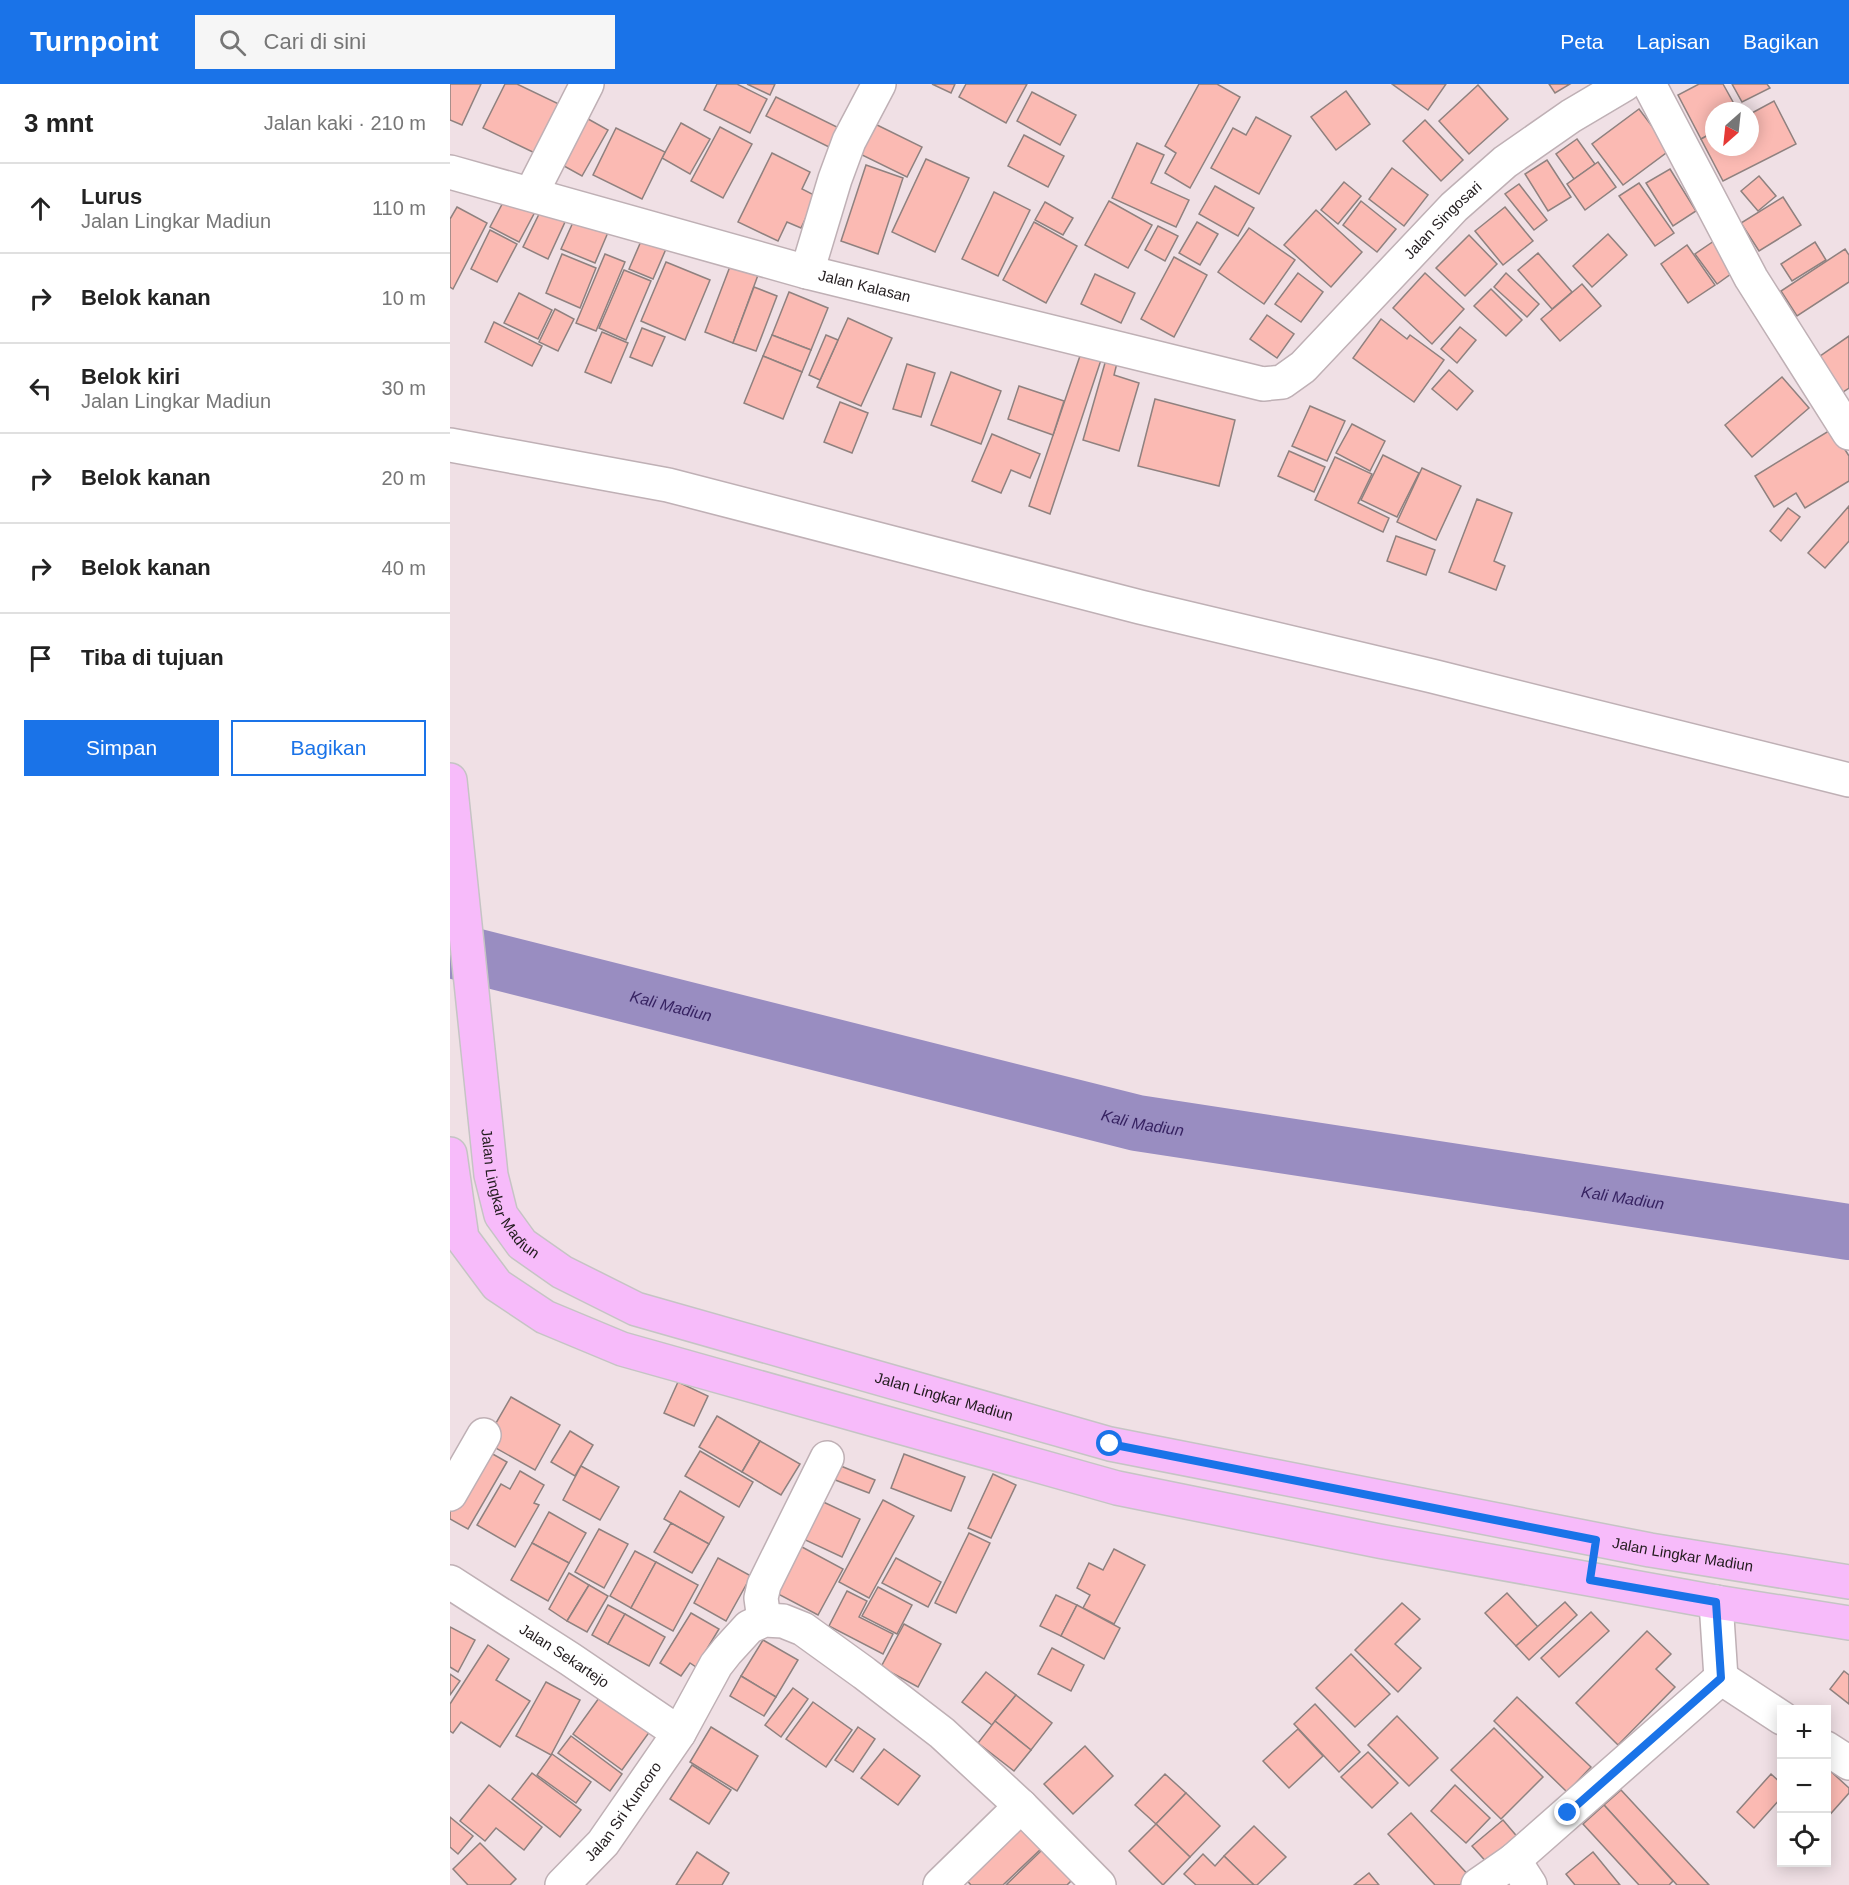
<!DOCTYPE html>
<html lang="id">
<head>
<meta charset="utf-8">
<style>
  body { margin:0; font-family:Arial,sans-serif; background:#f6f6f6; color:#222 }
  .controls { position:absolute; right:18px; bottom:18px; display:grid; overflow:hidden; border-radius:0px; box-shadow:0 3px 15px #0003 }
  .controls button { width:54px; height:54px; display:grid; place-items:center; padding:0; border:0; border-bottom:2px solid #e0e0e0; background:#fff; color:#222; font:30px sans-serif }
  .compass { position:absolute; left:1255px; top:18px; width:54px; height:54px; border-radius:50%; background:#fff; box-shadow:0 3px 15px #0003; rotate:207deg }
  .stop { position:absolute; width:18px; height:18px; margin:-14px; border:4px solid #1a73e8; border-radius:50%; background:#fff }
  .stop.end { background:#1a73e8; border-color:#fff; box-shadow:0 2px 6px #0008 }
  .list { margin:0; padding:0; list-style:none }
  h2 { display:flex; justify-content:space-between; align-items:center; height:78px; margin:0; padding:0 24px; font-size:26px }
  h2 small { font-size:20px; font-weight:400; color:#767676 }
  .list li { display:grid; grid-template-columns:39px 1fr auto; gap:18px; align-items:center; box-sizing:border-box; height:90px; padding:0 24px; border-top:2px solid #e0e0e0 }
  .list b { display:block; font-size:22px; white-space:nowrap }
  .list p { margin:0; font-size:20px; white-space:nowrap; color:#767676 }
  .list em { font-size:20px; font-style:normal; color:#767676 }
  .actions { display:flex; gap:12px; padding:18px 24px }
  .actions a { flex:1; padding:14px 0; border:2px solid #1a73e8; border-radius:0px; text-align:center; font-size:21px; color:#1a73e8 }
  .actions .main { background:#1a73e8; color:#fff }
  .icon { flex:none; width:33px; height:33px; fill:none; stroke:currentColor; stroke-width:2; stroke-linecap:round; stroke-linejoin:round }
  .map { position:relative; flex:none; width:1399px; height:1801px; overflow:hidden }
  header { display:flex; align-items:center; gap:36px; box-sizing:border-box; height:84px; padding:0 30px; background:#1a73e8; color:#fff }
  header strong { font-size:28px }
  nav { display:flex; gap:33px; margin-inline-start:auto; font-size:21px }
  .search { width:420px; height:54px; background:#f6f6f6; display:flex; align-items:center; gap:15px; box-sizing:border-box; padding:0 21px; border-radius:0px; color:#767676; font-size:22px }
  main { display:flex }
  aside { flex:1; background:#fff }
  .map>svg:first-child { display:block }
</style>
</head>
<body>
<header>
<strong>Turnpoint</strong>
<div class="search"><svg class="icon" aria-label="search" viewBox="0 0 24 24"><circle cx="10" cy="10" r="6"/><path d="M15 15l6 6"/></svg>Cari di sini</div>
<nav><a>Peta</a><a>Lapisan</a><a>Bagikan</a></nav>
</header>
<main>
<aside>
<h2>3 mnt<small>Jalan kaki · 210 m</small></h2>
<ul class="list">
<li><svg class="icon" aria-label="ahead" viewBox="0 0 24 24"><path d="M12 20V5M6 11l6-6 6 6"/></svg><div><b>Lurus</b><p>Jalan Lingkar Madiun</p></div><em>110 m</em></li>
<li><svg class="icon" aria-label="right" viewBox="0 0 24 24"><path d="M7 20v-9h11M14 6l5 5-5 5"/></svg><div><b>Belok kanan</b></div><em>10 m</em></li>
<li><svg class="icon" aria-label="left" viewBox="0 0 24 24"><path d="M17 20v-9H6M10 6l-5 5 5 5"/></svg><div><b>Belok kiri</b><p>Jalan Lingkar Madiun</p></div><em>30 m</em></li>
<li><svg class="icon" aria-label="right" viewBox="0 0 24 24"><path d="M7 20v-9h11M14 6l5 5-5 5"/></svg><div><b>Belok kanan</b></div><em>20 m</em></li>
<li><svg class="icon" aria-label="right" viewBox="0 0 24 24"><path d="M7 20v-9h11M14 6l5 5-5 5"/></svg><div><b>Belok kanan</b></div><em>40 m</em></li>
<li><svg class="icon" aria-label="arrive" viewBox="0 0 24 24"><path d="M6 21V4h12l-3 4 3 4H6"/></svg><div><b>Tiba di tujuan</b></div></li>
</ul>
<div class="actions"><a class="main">Simpan</a><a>Bagikan</a></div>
</aside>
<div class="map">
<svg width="1399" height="1801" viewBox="0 0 1399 1801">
  <rect width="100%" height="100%" fill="#f0e0e5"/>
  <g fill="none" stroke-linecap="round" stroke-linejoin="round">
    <path stroke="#998dc1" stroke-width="56" id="s1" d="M0,866L687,1039L1399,1148"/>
  </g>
  <g fill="#fbbab3" stroke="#8f817f" stroke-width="1.5">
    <polygon points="0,0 31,0 12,41 0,36"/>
    <polygon points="55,0 67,0 113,22 89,71 33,44"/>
    <polygon points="267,0 287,0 317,15 300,49 254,26"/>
    <polygon points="297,0 325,0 320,11"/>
    <polygon points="482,0 505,0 501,9"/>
    <polygon points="516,0 577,0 556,39 509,13"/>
    <polygon points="749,0 767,0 790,13 740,104 715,89 726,69 715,62"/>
    <polygon points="942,0 996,0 978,26"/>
    <polygon points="1099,0 1120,0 1105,9"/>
    <polygon points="1249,0 1273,0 1288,27 1264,27 1264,48 1251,55 1228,11"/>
    <polygon points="1282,0 1317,0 1320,4 1292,18"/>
    <polygon points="1028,1 1058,35 1019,70 989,37"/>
    <polygon points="896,7 920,40 886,66 861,33"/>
    <polygon points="582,8 626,31 610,61 567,37"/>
    <polygon points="326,13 393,46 383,65 316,32"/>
    <polygon points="1324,17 1346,60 1273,97 1251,55 1264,48 1264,63 1300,63 1300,30"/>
    <polygon points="1189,25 1220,66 1173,101 1142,60"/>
    <polygon points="131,31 158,46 132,92 105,77"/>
    <polygon points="806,33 841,52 809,110 761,84 783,44 796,51"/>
    <polygon points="975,36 1013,76 991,97 953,57"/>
    <polygon points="231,39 260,55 240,90 212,74"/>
    <polygon points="423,39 472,63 457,93 408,69"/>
    <polygon points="270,43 302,60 273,114 241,97"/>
    <polygon points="166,44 215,68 192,115 143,91"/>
    <polygon points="574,51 614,72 598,103 558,82"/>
    <polygon points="1127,55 1145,80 1124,95 1106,70"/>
    <polygon points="687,59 714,71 701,99 739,116 726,143 662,114"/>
    <polygon points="322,69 360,88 352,105 366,112 351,144 337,138 328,157 288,138"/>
    <polygon points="476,75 519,94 485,168 442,148"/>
    <polygon points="1097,76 1121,113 1098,127 1075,90"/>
    <polygon points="1148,78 1166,103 1135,126 1117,100"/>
    <polygon points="416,81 453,94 428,170 391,157"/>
    <polygon points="942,84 978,111 954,142 919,115"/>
    <polygon points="1220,85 1246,127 1223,142 1196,99"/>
    <polygon points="1309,92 1326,112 1308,127 1291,107"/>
    <polygon points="894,98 911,112 888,140 871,126"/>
    <polygon points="1189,99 1224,149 1205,162 1169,112"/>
    <polygon points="1069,100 1097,136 1084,146 1055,110"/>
    <polygon points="765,102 804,124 788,152 749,130"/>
    <polygon points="544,108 580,126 548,192 512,175"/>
    <polygon points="57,111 86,126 69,158 40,143"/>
    <polygon points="1333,113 1351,141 1309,167 1291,139"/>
    <polygon points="659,117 702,141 678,184 635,161"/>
    <polygon points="911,117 946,145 927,168 893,141"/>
    <polygon points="595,118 623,134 613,151 585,136"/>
    <polygon points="7,123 37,139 3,205 0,203 0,135"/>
    <polygon points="1055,123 1083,157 1053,181 1025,147"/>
    <polygon points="129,125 162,139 145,179 111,165"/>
    <polygon points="91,126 115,138 98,175 73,163"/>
    <polygon points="866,126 912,168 881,203 834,161"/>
    <polygon points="584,138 627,162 596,219 553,196"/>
    <polygon points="747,138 768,150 750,181 729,169"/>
    <polygon points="708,142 728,152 715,177 695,166"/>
    <polygon points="799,144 845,176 814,220 768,188"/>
    <polygon points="40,146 67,160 47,198 21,185"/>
    <polygon points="195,148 219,158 203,195 179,185"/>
    <polygon points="1158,150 1177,171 1142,203 1123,182"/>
    <polygon points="1019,151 1047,180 1015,212 986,184"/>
    <polygon points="1264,157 1285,187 1267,200 1245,170"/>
    <polygon points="1365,158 1376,176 1342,197 1331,180"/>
    <polygon points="1237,161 1265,201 1238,219 1211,180"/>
    <polygon points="1395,165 1399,171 1399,198 1347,232 1331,207"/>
    <polygon points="1088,169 1122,208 1102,225 1068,186"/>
    <polygon points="112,170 146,184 130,224 96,209"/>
    <polygon points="155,170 175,178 146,247 126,239"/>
    <polygon points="284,172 311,183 283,259 255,248"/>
    <polygon points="724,173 757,191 724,253 691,235"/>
    <polygon points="216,178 260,196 235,256 191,237"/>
    <polygon points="174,186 201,197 176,256 149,244"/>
    <polygon points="848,189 873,208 851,238 825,220"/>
    <polygon points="975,189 1014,225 982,260 943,224"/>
    <polygon points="1056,189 1089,220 1077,233 1044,203"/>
    <polygon points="645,190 685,209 671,239 631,220"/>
    <polygon points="1132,200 1151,222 1110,257 1091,235"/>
    <polygon points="304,203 327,212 306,267 283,259"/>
    <polygon points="1041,205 1072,236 1056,252 1024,222"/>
    <polygon points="339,208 378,224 361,266 322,251"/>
    <polygon points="69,209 102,226 88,255 54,239"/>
    <polygon points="105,225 124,235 108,267 89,258"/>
    <polygon points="817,231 844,250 827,274 800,255"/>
    <polygon points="398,234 442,254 411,322 367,303"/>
    <polygon points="931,235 957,255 960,251 994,276 964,318 903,274"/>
    <polygon points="44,238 92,262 82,282 35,258"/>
    <polygon points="1010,243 1026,256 1007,279 991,265"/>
    <polygon points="192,244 215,253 202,282 180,273"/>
    <polygon points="152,248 178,259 161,299 135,288"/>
    <polygon points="322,251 361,266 352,288 313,272"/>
    <polygon points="376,251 388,256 370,296 359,291"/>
    <polygon points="1399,252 1399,304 1387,312 1363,277"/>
    <polygon points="632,266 652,273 600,430 579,422"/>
    <polygon points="313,272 352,288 333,335 294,319"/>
    <polygon points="657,272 668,275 664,291 689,299 669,367 633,356"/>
    <polygon points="457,280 485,289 471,333 443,325"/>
    <polygon points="999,286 1023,307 1007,326 982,305"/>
    <polygon points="501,288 551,307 531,360 481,341"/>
    <polygon points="1332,293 1359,324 1302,373 1275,341"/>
    <polygon points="569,302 614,317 603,351 558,335"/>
    <polygon points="705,315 785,336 769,402 688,382"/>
    <polygon points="390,318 418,329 402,369 374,358"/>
    <polygon points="860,322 895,337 877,377 842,362"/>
    <polygon points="902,340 935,357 920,387 886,369"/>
    <polygon points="1382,345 1399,372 1399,397 1355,424 1346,409 1324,423 1305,392"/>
    <polygon points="542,350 590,370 580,394 561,386 551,409 522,397"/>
    <polygon points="839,367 875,383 864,408 828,392"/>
    <polygon points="933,371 969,389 947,433 911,416"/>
    <polygon points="885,373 922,390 908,419 939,434 933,448 865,416"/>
    <polygon points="972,384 1011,402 986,456 947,438"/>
    <polygon points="1027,415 1062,429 1044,477 1055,482 1046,506 999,488"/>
    <polygon points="1399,422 1399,457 1375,484 1358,469"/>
    <polygon points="1338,424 1350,433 1331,457 1320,447"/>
    <polygon points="946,452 985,466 976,491 937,477"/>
    <polygon points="228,1298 258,1312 244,1342 214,1329"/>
    <polygon points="61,1313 110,1341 85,1386 35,1358"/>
    <polygon points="267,1332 310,1357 292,1388 249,1363"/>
    <polygon points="120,1347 143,1361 125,1392 101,1378"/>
    <polygon points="310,1357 350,1380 331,1411 292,1388"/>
    <polygon points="32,1364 57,1378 18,1445 0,1435 0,1419"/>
    <polygon points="250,1367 303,1398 289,1423 235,1392"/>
    <polygon points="454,1370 515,1393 501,1427 441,1404"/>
    <polygon points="381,1378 425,1396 419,1409 375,1392"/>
    <polygon points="131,1382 169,1403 150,1436 113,1416"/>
    <polygon points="70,1387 94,1401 84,1419 89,1421 65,1463 27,1441 51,1400 60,1405"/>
    <polygon points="543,1390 566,1401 541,1454 518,1444"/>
    <polygon points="230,1407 274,1433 259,1460 214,1435"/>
    <polygon points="369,1416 410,1435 392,1473 351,1454"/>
    <polygon points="433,1416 464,1432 419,1514 389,1498"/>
    <polygon points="99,1428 136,1449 119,1479 82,1459"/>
    <polygon points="221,1439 259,1460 242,1489 204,1468"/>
    <polygon points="149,1445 178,1460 154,1504 125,1488"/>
    <polygon points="519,1449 540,1459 506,1529 485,1519"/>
    <polygon points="339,1456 393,1485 368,1531 313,1502"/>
    <polygon points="82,1459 119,1479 98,1517 61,1496"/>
    <polygon points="664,1465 695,1481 664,1540 633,1524 640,1511 627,1504 639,1479 653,1486"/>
    <polygon points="185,1467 206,1478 181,1524 160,1512"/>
    <polygon points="268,1474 301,1492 276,1537 244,1519"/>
    <polygon points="446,1474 491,1498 478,1523 432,1499"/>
    <polygon points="206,1478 248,1501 223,1547 181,1524"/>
    <polygon points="119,1489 139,1501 117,1537 99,1525"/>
    <polygon points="139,1501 158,1512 137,1548 117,1537"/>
    <polygon points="428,1503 462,1521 447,1550 412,1532"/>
    <polygon points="397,1507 417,1517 409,1533 443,1550 433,1570 379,1542"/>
    <polygon points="1057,1509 1088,1543 1066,1562 1035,1529"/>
    <polygon points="606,1511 627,1521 611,1552 590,1542"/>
    <polygon points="1115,1518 1127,1531 1079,1576 1066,1562"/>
    <polygon points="952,1519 970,1535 945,1560 971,1584 948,1608 905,1566"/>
    <polygon points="158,1521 175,1530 158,1560 142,1551"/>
    <polygon points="627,1521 670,1544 654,1575 611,1552"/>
    <polygon points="1141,1528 1159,1547 1109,1593 1091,1574"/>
    <polygon points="241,1529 269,1545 246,1583 240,1579 231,1592 210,1579"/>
    <polygon points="175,1530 215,1553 199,1582 158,1560"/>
    <polygon points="454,1540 491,1560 468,1603 431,1583"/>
    <polygon points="0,1543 25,1556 8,1588 0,1583"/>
    <polygon points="1197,1547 1221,1570 1206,1585 1225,1603 1168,1661 1126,1619"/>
    <polygon points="313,1556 348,1576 326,1613 291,1592"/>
    <polygon points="38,1561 59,1575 46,1596 80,1617 50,1663 11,1638 3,1649 0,1647 0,1620"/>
    <polygon points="602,1564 634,1581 621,1607 588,1590"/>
    <polygon points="901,1570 940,1610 905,1643 866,1604"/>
    <polygon points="1394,1587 1399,1591 1399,1620 1380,1605"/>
    <polygon points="536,1588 566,1611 542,1641 512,1618"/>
    <polygon points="0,1590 10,1597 0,1611"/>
    <polygon points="291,1592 326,1613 314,1632 280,1612"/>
    <polygon points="96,1598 130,1616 101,1671 66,1652"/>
    <polygon points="343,1604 358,1615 331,1653 315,1641"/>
    <polygon points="154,1607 203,1643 172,1686 123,1650"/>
    <polygon points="566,1611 602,1639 581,1666 545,1637"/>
    <polygon points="1067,1613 1141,1683 1117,1708 1044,1637"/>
    <polygon points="363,1618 402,1646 376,1683 336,1655"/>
    <polygon points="865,1620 910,1668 889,1688 844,1640"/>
    <polygon points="947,1632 988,1674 959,1702 918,1661"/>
    <polygon points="545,1637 581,1666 564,1687 528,1659"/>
    <polygon points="261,1643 308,1672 287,1707 240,1678"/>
    <polygon points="408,1643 425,1655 403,1688 385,1676"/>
    <polygon points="1044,1644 1093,1693 1051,1735 1001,1686"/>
    <polygon points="848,1645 873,1672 839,1704 813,1677"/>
    <polygon points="121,1652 172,1690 160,1707 108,1669"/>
    <polygon points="635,1662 663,1692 623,1730 594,1700"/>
    <polygon points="434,1665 470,1692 448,1721 411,1694"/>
    <polygon points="918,1668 948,1699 922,1724 891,1693"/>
    <polygon points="102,1670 141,1698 126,1719 87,1691"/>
    <polygon points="242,1681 281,1706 259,1740 220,1715"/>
    <polygon points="1376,1683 1399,1704 1399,1709 1376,1735"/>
    <polygon points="82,1689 131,1726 110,1753 62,1715"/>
    <polygon points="715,1690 736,1709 706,1740 685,1721"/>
    <polygon points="1321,1690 1332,1700 1332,1713 1304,1744 1287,1728"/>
    <polygon points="39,1701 92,1743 74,1766 46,1744 35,1757 10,1737"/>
    <polygon points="1005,1701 1040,1734 1016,1759 981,1727"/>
    <polygon points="1171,1706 1259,1801 1227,1801 1154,1721"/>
    <polygon points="736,1709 770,1742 740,1773 706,1740"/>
    <polygon points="1154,1721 1223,1797 1219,1801 1189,1801 1133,1740"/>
    <polygon points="961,1729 1023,1796 1018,1801 985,1801 938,1750"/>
    <polygon points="0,1733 23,1752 8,1770 0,1763"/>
    <polygon points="565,1733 593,1763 553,1801 521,1801 509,1788"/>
    <polygon points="1053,1736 1070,1756 1040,1782 1022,1762"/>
    <polygon points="706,1740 740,1773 713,1801 679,1767"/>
    <polygon points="804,1742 836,1773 807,1801 804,1801 774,1772"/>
    <polygon points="30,1759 66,1795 60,1801 18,1801 3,1785"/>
    <polygon points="594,1764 623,1795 617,1801 556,1801"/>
    <polygon points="247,1768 279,1789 272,1801 226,1801"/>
    <polygon points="1143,1768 1170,1801 1125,1801 1116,1790"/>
    <polygon points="753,1770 765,1782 774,1772 804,1801 746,1801 734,1790"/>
    <polygon points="919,1789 929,1801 904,1801"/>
  </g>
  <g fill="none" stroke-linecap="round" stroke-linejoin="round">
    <defs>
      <g id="minor">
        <polyline points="1199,0 1301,194 1399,349"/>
        <path id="s2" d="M0,88L357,188L813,300L832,298L853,283L1004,123L1055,78L1121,32L1175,0"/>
        <polyline points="81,110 137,0"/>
        <polyline points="357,188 385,95 399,57 429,0"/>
        <polyline points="0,361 218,401 690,523 982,592 1399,696"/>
        <polyline points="0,1410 34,1351"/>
        <path id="s3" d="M0,1498L120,1575L229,1649"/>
        <polyline points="1266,1518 1271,1594"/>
        <polyline points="314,1536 311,1514 314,1501 377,1374"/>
        <polyline points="1271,1594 1332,1634"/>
        <polyline points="1376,1664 1399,1679"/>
        <polyline points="1064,1776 1080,1801"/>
        <path id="s4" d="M112,1801L153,1759L229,1649L266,1581L277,1567L299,1543L314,1536L333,1537L353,1545L414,1589L492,1649L571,1722L649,1801"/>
        <polyline points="490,1801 571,1722"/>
        <polyline points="1028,1801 1064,1776 1271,1594"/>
      </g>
      <g id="major">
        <path id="s5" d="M0,696L41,1091L51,1131L72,1160L112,1188L186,1225L660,1360L1200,1466L1399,1498"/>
        <polyline points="0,1070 12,1154 47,1201 95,1233 172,1265 667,1404 929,1457 1266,1518 1399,1539"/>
      </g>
    </defs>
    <use href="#minor" stroke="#bfb0b5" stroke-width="36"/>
    <use href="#major" stroke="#c5c4c4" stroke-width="36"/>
    <use href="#minor" stroke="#fff" stroke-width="33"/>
    <use href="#major" stroke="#f7bbfa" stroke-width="33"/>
  </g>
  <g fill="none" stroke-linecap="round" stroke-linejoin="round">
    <polyline stroke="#1a73e8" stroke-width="8" points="660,1360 1146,1456 1140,1496 1266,1518 1271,1594 1118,1729"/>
  </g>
  <g text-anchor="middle" stroke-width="6" stroke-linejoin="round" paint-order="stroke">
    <g font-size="15" fill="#211b1d" stroke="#fff">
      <text dy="5" stroke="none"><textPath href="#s2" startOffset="1088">Jalan Singosari</textPath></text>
      <text dy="5" stroke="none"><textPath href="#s2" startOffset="430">Jalan Kalasan</textPath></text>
      <text dy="5" stroke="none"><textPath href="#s5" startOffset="422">Jalan Lingkar Madiun</textPath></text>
      <text dy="5" stroke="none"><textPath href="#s5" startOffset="926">Jalan Lingkar Madiun</textPath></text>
      <text dy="5" stroke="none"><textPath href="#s5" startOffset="1682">Jalan Lingkar Madiun</textPath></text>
      <text dy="5" stroke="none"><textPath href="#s3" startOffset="136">Jalan Sekartejo</textPath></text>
      <text dy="5" stroke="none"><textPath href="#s4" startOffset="96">Jalan Sri Kuncoro</textPath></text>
    </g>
    <g font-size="16" font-style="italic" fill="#372362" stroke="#fff">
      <text dy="6" stroke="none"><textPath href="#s1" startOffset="228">Kali Madiun</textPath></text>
      <text dy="6" stroke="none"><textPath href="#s1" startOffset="714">Kali Madiun</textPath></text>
      <text dy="6" stroke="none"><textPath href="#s1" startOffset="1200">Kali Madiun</textPath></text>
    </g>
  </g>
</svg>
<div class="controls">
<button>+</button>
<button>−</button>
<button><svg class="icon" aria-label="locate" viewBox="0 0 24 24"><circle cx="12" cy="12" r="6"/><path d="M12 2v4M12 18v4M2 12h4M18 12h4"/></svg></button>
</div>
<svg class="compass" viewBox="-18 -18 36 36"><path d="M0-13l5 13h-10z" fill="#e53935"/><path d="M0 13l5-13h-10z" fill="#767676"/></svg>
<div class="stop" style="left:660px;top:1360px"></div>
<div class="stop end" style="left:1118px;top:1729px"></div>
</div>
</main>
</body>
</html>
